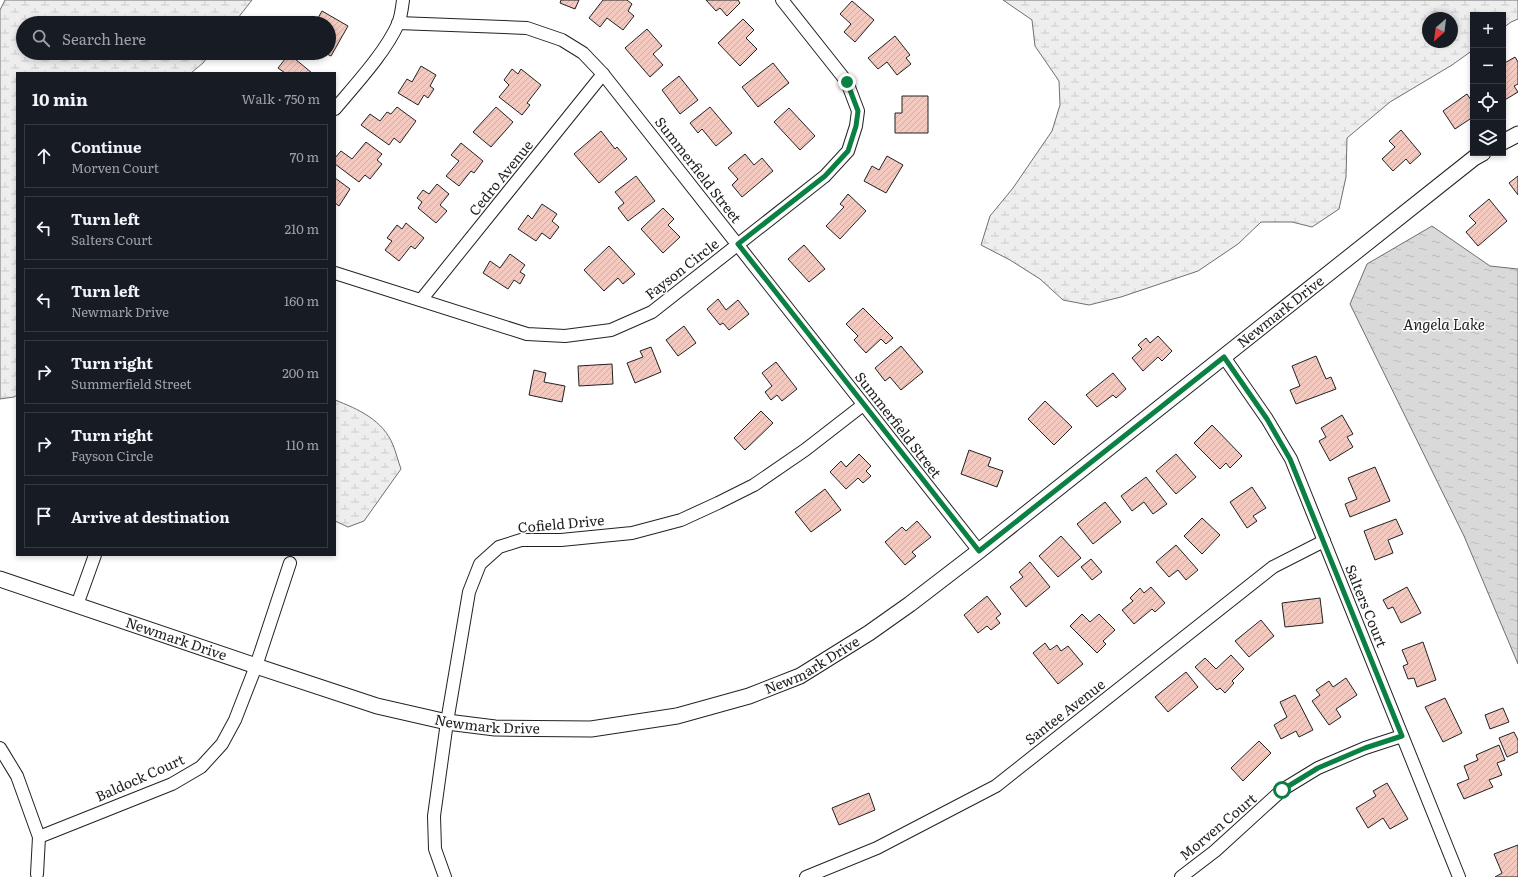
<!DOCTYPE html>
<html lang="en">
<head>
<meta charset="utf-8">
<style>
  body { margin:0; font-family:Literata,serif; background:#242831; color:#f1f3f6 }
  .controls { position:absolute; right:12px; top:12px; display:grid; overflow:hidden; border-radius:0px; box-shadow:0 2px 6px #0003 }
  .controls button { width:36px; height:36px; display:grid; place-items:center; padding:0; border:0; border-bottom:1px solid #363941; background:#171b24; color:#f1f3f6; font:20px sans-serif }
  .compass { position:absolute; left:1422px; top:12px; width:36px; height:36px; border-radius:50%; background:#171b24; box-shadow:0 2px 6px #0003; rotate:208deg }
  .stop { position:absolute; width:12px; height:12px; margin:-9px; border:3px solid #0b8043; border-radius:50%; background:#fff }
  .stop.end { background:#0b8043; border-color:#fff; box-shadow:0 1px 4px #0008 }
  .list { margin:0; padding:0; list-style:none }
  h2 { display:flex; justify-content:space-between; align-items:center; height:52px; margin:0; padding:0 16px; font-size:17px }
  h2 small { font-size:13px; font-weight:400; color:#9ea1a6 }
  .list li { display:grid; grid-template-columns:26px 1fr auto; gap:12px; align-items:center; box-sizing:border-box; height:64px; margin:0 8px 8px; padding:0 8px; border:1px solid #363941; border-radius:0px }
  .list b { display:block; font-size:15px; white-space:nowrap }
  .list p { margin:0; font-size:13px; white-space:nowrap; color:#9ea1a6 }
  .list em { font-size:13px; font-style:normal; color:#9ea1a6 }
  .icon { flex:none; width:22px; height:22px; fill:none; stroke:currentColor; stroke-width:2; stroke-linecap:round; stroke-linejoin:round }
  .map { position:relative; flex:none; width:1518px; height:877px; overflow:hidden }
  .search { position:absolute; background:#171b24; box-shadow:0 2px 6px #0003; left:16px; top:16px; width:320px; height:44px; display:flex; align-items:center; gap:10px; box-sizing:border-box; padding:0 14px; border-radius:22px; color:#9ea1a6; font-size:15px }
  .panel { position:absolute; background:#171b24; box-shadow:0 2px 6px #0003; left:16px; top:72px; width:320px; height:484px; border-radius:0px }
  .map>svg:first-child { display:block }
</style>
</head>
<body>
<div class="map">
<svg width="1518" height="877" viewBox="0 0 1518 877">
  <defs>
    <pattern id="wetland-marsh" width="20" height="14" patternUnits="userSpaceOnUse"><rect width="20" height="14" fill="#eee"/><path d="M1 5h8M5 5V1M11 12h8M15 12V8" fill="none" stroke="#ccc"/></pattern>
    <pattern id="water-ripples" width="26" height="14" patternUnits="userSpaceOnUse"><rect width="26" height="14" fill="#d9d9d9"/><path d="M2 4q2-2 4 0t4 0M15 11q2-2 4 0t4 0" fill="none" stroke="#bababa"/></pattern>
    <pattern id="building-hatch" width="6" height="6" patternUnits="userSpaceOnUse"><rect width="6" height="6" fill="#f3c9c0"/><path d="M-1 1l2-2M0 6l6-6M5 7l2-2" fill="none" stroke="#d0aca5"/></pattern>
  </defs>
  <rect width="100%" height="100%" fill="#fff"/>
  <g fill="url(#wetland-marsh)" stroke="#6f6f6f" fill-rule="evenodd">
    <polygon points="5,0 252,0 234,23 23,23 23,53 211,53 203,63 191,73 17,73 17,395 14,397 0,399 0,10"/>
    <path d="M1003,0H1518V19L1511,22L1503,28V15H1473V50L1452,65L1390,102L1347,138L1346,177L1339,209L1312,227L1292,222H1261L1238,244L1198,271L1121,297L1089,305L1063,300L1040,279L1010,260L981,245L990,216L1013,188L1052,131L1060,105L1059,81L1035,46L1032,20ZM1428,18H1452V42H1428Z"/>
    <path d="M335,400C358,409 383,420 393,445C396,452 398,461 401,469L364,521L348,527L335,521Z"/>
  </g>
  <polygon fill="url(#water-ripples)" stroke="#6f6f6f" points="1432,226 1490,266 1518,269 1518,664 1464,536 1350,304 1367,264"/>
  <g fill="url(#building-hatch)" stroke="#222">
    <polygon points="561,0 579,0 575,9 560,3"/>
    <polygon points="603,0 627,0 632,4 628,11 634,16 623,30 607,18 600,27 589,18"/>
    <polygon points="706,0 738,0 740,3 727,16 720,8 716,11"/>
    <polygon points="852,1 874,20 855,42 844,32 851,24 840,14"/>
    <polygon points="322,11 348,26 331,56 325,53 329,53 329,23 315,23"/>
    <polygon points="743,19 754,30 746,38 757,49 740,66 718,43"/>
    <polygon points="647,29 662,46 653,54 663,65 650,77 625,48"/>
    <polygon points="895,36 910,55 906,58 911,64 897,75 887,62 878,69 868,58"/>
    <polygon points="289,54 312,73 285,73 278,68"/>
    <polygon points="1515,57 1518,62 1518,84 1514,86 1518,92 1503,101 1503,64"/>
    <polygon points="773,63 789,83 758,107 742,87"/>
    <polygon points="421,66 436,75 430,86 434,89 428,98 424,95 418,105 398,93 407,79 412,82"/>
    <polygon points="512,69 518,74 521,69 541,85 527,103 530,105 522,115 499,97 509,85 504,80"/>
    <polygon points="679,76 698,100 680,114 662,90"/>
    <polygon points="1467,94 1473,103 1473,117 1455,129 1443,111"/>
    <polygon points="902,96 928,96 928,133 895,133 895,113 902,113"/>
    <polygon points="397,107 416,121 400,143 394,138 389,145 361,125 370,114 380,121 387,112 391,114"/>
    <polygon points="496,107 513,122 491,147 473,132"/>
    <polygon points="710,107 732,133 716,146 702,129 698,133 690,123"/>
    <polygon points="789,108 815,136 800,150 774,122"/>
    <polygon points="1401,130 1421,154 1410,164 1406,159 1393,171 1382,159 1395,147 1389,141"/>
    <polygon points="601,131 615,149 617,147 627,159 599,183 574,154"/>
    <polygon points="366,142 382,154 377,160 382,164 370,179 365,175 359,182 335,164 335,158 341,151 352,159"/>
    <polygon points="461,143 483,161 474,173 471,171 459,186 446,176 459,161 451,155"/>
    <polygon points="745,154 754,165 762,158 773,171 742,197 732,185 738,179 728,168"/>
    <polygon points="887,156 903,165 886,193 864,181 872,166 879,170"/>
    <polygon points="636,176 655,201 628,221 618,208 624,203 615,192"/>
    <polygon points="1518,176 1518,195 1509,183"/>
    <polygon points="335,178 350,189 339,206 335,203"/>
    <polygon points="437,184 449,194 440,205 447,211 436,223 418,208 422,202 417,198 423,190 429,194"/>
    <polygon points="848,194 866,211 840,239 826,226 844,207 840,204"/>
    <polygon points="1489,199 1507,221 1478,246 1466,232 1476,223 1469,216"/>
    <polygon points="542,204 557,214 552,221 559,227 550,239 542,233 536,241 518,229 528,215 532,219"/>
    <polygon points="663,208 674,219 668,225 680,237 663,253 641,229"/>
    <polygon points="406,223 424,238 415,249 411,246 399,261 385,250 392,241 387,238 397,225 402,229"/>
    <polygon points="804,245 825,269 809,282 788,259"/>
    <polygon points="609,246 635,274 623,284 618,278 604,291 584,270"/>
    <polygon points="510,254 525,265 520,272 525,275 520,284 514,280 508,289 483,273 490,261 500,268"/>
    <polygon points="718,299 726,310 738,300 749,314 729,330 723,323 720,325 707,309"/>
    <polygon points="863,308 893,338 886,344 881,339 866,353 854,340 858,336 846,324"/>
    <polygon points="684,326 696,343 678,356 666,340"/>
    <polygon points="1158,336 1172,351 1162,361 1158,357 1143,371 1132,358 1142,349 1138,345 1146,338 1150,343"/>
    <polygon points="901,346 923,372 901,390 890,377 885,381 875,368"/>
    <polygon points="651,347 661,372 635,383 627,363 643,357 640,351"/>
    <polygon points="1316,356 1326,379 1331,377 1336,389 1296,404 1290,390 1300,386 1292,366"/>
    <polygon points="776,362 797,389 782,401 777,395 771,400 765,392 772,386 762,373"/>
    <polygon points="612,364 613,384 579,386 578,366"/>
    <polygon points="534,370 546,373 544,382 565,386 562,402 529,395"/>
    <polygon points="1113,373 1126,389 1116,398 1113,395 1097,407 1086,395"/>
    <polygon points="1045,401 1072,427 1054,445 1028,419"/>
    <polygon points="761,411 773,423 745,450 734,438"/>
    <polygon points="1342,415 1353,434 1347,437 1353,447 1330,461 1319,441 1326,437 1321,428"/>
    <polygon points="1212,425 1242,456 1230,468 1226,463 1220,469 1194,443"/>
    <polygon points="969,450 991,458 988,466 1003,471 997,487 961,474"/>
    <polygon points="859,454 871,466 866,471 871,476 863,483 858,478 846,489 830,472 841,461 846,467"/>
    <polygon points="1176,454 1196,477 1176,494 1156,471"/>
    <polygon points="1375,467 1390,501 1350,517 1345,504 1357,499 1348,478"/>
    <polygon points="1146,477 1167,504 1153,514 1144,502 1132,511 1121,496"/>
    <polygon points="1252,487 1266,508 1253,516 1257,521 1247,528 1230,502"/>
    <polygon points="825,489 841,510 811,532 795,512"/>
    <polygon points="1105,502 1121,522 1093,544 1077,524"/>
    <polygon points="1202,518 1220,535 1202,554 1184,536"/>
    <polygon points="1396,519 1403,534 1388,540 1393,553 1375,560 1364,531"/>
    <polygon points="917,521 931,537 912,552 916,556 905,565 885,542 902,527 906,531"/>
    <polygon points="1061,536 1081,558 1058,577 1039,556"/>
    <polygon points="1176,545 1198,570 1186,580 1178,570 1169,577 1156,562"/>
    <polygon points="1091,559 1102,572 1092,580 1081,567"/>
    <polygon points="1030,562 1050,587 1026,607 1010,587 1023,577 1019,572"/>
    <polygon points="1151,587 1165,603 1155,612 1152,609 1134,624 1122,610 1133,601 1130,598 1140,588 1144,593"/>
    <polygon points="1407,587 1421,613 1401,623 1393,607 1388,609 1383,600"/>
    <polygon points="987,596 1001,614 996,618 1000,623 991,630 987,626 978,633 964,615"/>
    <polygon points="1320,598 1323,623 1285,627 1282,603"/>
    <polygon points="1082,614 1090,622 1099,614 1115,630 1103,641 1106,644 1097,653 1070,626"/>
    <polygon points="1261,620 1274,636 1249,657 1235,641"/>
    <polygon points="1423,642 1436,680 1417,687 1414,678 1408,679 1403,666 1408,664 1402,650"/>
    <polygon points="1045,643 1050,650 1057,645 1061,651 1068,646 1083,664 1058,684 1033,653"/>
    <polygon points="1231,655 1244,669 1232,681 1234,683 1225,693 1220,688 1217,690 1195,667 1205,658 1216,669"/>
    <polygon points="1186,672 1198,687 1168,712 1155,697"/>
    <polygon points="1346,678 1357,695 1336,709 1341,717 1329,725 1312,701 1320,695 1316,690 1329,681 1333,687"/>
    <polygon points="1295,695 1313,730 1299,737 1296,731 1281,739 1274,725 1287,717 1280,702"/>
    <polygon points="1445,698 1462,733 1443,742 1425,707"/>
    <polygon points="1503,708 1509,722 1490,729 1485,715"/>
    <polygon points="1514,732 1518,740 1518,752 1507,757 1499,738"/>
    <polygon points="1259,741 1271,753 1243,781 1231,768"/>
    <polygon points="1499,745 1505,760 1497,763 1502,775 1489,780 1493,787 1464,799 1457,784 1469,779 1464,766 1478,760 1476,755"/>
    <polygon points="1387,783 1408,819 1390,829 1383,818 1368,828 1356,808 1376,796 1373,791"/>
    <polygon points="869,793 875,810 839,825 832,808"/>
    <polygon points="1518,845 1518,877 1495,877 1502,873 1494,854"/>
  </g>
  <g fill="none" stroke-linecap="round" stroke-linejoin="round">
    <defs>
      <g id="minor">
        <polyline points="398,23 527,28 562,40 583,53 603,74 979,551"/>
        <path d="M335,109C355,85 385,53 398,24C401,17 402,8 403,0"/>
        <polyline points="335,273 527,334 565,336 611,330 652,312 825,176 848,151 856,126 858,111 847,82 782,0"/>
        <polyline points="421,300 603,74"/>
        <polyline points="1224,357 1267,419 1291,459 1459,877"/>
        <polyline points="77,605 95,555"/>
        <polyline points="0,748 17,776 39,837 37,874"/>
        <polyline points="39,837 172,784 201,767 222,744 235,720 256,666 290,563"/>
        <polyline points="445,877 435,849 434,816 447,722 469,592 480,564 499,547 521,540 561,540 632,533 681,520 718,503 754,485 805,450 863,405"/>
        <polyline points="806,877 877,848 996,786 1273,567 1324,541"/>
        <polyline points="1181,877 1215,851 1282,790 1318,768 1365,748 1402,736"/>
      </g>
      <g id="tertiary">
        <polyline points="1503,142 1518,134"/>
        <path id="s1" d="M0,579L256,666L377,706L447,722L495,728L591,729L677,716L749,696L800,676L869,633L910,604L979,551L1474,158L1483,153"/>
      </g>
    </defs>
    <use href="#minor" stroke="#222" stroke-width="14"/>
    <use href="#tertiary" stroke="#222" stroke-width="17"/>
    <use href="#minor" stroke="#fff" stroke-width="12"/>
    <use href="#tertiary" stroke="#fff" stroke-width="15"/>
  </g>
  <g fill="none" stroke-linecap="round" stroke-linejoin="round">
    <polyline stroke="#0b8043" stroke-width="5" points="847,82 858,111 856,126 848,151 825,176 738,244 979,551 1224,357 1267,419 1290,459 1402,736 1365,748 1318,768 1282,790"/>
  </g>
  <g text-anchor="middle" stroke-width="3" stroke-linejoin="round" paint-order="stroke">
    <g font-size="14" fill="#222" stroke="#fff">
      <text transform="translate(698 170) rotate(52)" y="5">Summerfield Street</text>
      <text transform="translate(501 178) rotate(-51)" y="5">Cedro Avenue</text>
      <text transform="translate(682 269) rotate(-38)" y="5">Fayson Circle</text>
      <text dy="5" stroke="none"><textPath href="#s1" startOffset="1434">Newmark Drive</textPath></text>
      <text transform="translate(898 425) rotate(52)" y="5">Summerfield Street</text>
      <text transform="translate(561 524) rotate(-5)" y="5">Cofield Drive</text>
      <text transform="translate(1366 606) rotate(68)" y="5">Salters Court</text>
      <text dy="5" stroke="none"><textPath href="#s1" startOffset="186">Newmark Drive</textPath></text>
      <text dy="5" stroke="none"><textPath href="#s1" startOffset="846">Newmark Drive</textPath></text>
      <text transform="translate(1065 712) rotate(-38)" y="5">Santee Avenue</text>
      <text dy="5" stroke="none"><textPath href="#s1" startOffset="510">Newmark Drive</textPath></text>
      <text transform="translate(140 778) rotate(-24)" y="5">Baldock Court</text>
      <text transform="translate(1218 827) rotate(-40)" y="5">Morven Court</text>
    </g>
    <g font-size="15" font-style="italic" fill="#222" stroke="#fff">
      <text x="1444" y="330">Angela Lake</text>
    </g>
  </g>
</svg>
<div class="controls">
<button>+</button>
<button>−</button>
<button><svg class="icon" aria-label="locate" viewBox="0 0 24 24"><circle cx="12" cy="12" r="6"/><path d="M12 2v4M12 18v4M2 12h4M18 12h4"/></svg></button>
<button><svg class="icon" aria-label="layers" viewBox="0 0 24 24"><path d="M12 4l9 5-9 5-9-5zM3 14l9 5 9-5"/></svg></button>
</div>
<svg class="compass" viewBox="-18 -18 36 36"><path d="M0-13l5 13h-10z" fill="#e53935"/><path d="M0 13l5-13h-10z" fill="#9ea1a6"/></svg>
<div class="stop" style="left:1282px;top:790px"></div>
<div class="stop end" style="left:847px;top:82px"></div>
<div class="search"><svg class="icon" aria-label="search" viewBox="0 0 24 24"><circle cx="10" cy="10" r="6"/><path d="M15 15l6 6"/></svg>Search here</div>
<section class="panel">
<h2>10 min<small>Walk · 750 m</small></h2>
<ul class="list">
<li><svg class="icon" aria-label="ahead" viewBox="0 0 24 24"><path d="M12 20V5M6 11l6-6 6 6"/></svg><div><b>Continue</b><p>Morven Court</p></div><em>70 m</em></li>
<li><svg class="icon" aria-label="left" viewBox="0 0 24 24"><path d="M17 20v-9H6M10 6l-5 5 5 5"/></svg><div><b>Turn left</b><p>Salters Court</p></div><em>210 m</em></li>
<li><svg class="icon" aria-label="left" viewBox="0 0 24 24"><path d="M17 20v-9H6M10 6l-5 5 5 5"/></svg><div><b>Turn left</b><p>Newmark Drive</p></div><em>160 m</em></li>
<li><svg class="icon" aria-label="right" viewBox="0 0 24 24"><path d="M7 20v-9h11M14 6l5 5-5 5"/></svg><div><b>Turn right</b><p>Summerfield Street</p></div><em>200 m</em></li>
<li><svg class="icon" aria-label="right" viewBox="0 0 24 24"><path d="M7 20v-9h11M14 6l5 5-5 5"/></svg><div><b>Turn right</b><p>Fayson Circle</p></div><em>110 m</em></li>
<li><svg class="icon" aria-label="arrive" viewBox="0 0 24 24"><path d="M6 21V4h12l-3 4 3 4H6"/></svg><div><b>Arrive at destination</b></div></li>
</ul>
</section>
</div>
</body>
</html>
